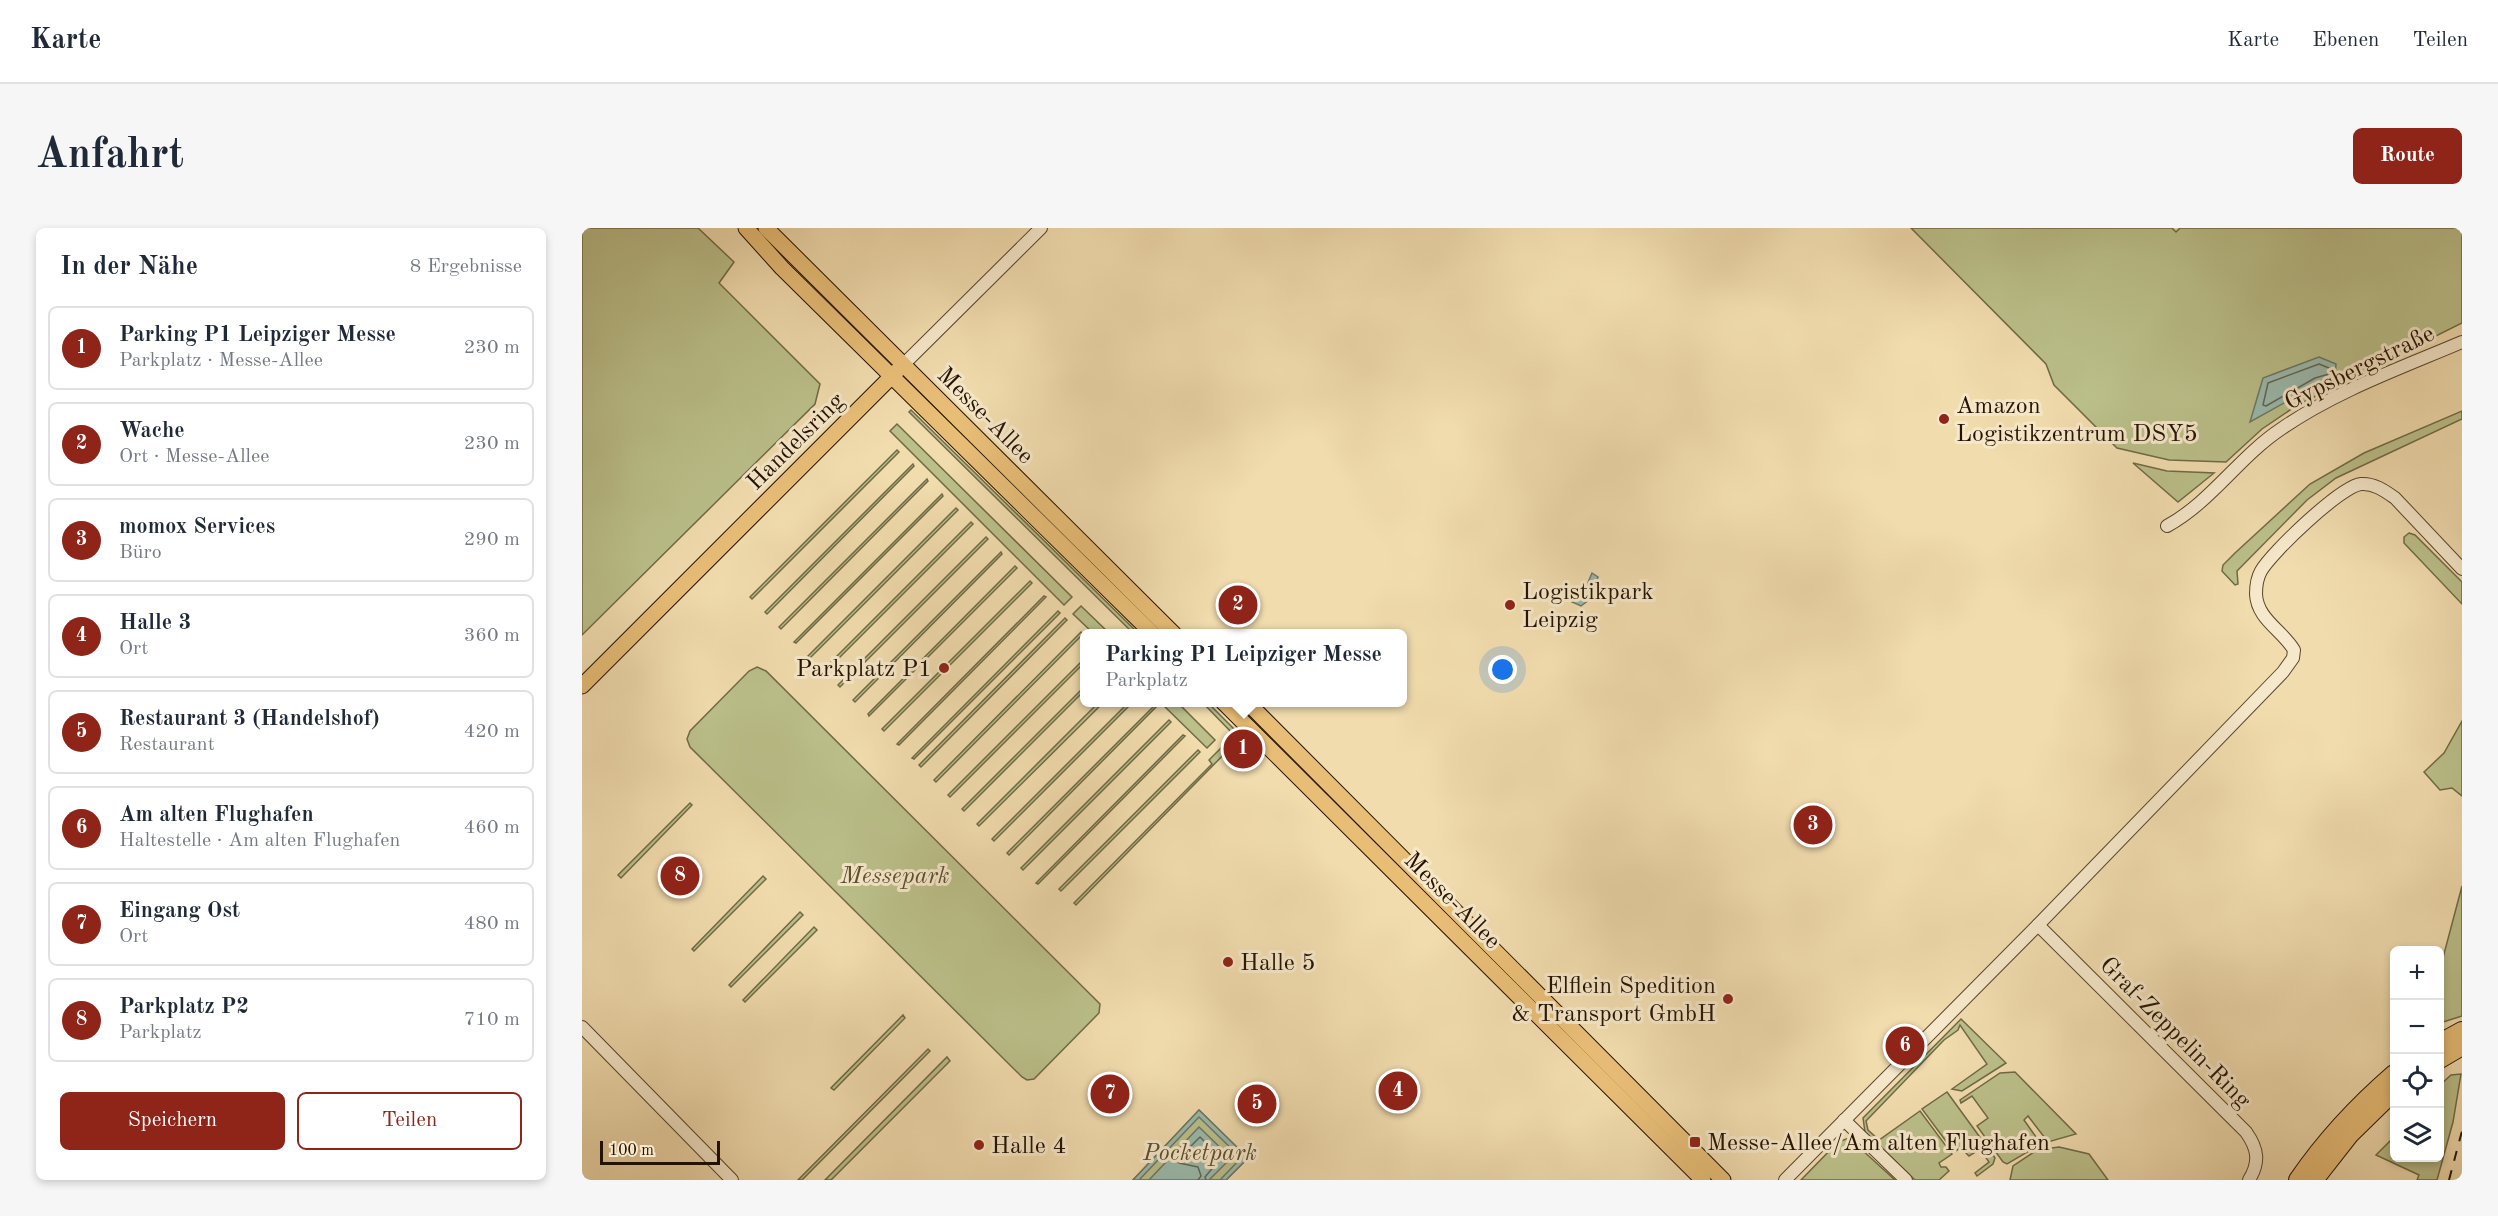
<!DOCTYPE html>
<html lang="de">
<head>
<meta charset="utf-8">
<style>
  body { margin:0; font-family:"Old Standard TT",serif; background:#f6f6f7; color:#1f2937 }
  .controls { position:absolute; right:18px; bottom:18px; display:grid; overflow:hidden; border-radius:9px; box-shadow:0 3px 9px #0003 }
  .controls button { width:54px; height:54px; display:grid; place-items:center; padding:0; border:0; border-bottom:2px solid #e0e1e3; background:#fff; color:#1f2937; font:30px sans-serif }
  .scale { position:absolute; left:18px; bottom:15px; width:120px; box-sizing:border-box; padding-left:6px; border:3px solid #251300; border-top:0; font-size:16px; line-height:21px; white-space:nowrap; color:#251300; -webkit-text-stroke:4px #f6e8ca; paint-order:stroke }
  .you { position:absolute; left:921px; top:442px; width:21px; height:21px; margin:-15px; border:4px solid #fff; border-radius:50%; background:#1a73e8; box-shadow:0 0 0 9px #1a73e833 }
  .badge { display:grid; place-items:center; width:39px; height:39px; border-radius:50%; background:#8f2418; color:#fff; font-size:20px; font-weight:700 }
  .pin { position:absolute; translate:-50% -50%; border:3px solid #fff; box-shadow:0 2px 6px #0006 }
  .popup { position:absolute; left:498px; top:401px; width:327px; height:78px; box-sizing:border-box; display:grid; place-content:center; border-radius:9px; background:#fff; filter:drop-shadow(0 2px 4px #0005); font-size:20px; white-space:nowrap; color:#747a83 }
  .popup b { font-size:22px; color:#1f2937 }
  .popup::after { content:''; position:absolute; left:50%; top:100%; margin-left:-12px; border:12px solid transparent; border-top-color:#fff }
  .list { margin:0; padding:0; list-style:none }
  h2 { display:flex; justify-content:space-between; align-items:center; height:78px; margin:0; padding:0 24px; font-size:26px }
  h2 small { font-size:20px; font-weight:400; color:#747a83 }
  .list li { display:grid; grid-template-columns:39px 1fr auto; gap:18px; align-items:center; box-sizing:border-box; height:84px; margin:0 12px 12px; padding:0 12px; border:2px solid #e0e1e3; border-radius:9px }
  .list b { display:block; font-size:22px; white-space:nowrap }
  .list p { margin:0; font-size:20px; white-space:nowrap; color:#747a83 }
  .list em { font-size:20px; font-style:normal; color:#747a83 }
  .actions { display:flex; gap:12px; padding:18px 24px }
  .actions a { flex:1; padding:14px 0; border:2px solid #8f2418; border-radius:9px; text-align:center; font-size:21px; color:#8f2418 }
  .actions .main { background:#8f2418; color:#fff }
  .icon { flex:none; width:33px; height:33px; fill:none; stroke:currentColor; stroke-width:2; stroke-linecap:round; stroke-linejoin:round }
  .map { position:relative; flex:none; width:1880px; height:952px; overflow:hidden; border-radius:9px }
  header { display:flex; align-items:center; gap:36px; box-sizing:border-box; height:84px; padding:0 30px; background:#fff; border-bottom:2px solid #e0e1e3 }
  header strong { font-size:28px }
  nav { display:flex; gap:33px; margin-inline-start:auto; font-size:21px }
  .intro { display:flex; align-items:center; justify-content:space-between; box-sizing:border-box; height:144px; padding:0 36px }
  h1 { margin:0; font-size:42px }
  .button { padding:15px 27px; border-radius:9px; background:#8f2418; color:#fff; font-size:21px; font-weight:700 }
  main { display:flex; gap:36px; padding:0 36px }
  aside { flex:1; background:#fff; border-radius:9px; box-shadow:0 3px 9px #0003 }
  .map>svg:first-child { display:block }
</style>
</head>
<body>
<header>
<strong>Karte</strong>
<nav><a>Karte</a><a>Ebenen</a><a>Teilen</a></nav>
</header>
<div class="intro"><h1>Anfahrt</h1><a class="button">Route</a></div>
<main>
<aside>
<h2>In der Nähe<small>8 Ergebnisse</small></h2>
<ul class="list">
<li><span class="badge">1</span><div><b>Parking P1 Leipziger Messe</b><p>Parkplatz · Messe-Allee</p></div><em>230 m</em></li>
<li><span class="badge">2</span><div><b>Wache</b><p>Ort · Messe-Allee</p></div><em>230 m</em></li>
<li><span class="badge">3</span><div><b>momox Services</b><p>Büro</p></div><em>290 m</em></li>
<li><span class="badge">4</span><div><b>Halle 3</b><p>Ort</p></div><em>360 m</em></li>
<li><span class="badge">5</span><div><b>Restaurant 3 (Handelshof)</b><p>Restaurant</p></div><em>420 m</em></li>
<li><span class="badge">6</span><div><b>Am alten Flughafen</b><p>Haltestelle · Am alten Flughafen</p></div><em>460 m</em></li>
<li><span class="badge">7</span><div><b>Eingang Ost</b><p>Ort</p></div><em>480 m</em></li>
<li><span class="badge">8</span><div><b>Parkplatz P2</b><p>Parkplatz</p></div><em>710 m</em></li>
</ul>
<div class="actions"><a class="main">Speichern</a><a>Teilen</a></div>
</aside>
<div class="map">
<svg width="1880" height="952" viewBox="0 0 1880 952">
  <rect width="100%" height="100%" fill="#f1dcae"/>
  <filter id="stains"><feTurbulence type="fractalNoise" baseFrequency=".00333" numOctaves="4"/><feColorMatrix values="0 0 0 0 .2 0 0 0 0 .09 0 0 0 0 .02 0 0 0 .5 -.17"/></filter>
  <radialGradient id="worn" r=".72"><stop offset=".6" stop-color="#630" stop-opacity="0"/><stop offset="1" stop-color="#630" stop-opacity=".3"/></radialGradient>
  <g fill="#bbc08a" stroke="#706a45" stroke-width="1.5">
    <polygon points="0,0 116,0 152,34 137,55 238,156 233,176 0,407"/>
    <polygon points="1329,0 1590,0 1594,4 1598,0 1880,0 1880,95 1714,178 1680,201 1644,234 1587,232 1535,220 1472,157 1464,136"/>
    <polygon points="329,182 556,405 551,405 327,184"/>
    <polygon points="1880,183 1880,191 1754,250 1725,272 1655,343 1656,356 1653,357 1640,343 1641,337 1653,325 1728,256 1782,225"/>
    <polygon points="315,196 490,369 482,377 308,203"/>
    <polygon points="315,222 317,224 170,371 168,369"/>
    <polygon points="1551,235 1585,243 1632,245 1596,274"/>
    <polygon points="331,236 332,238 185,386 183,384"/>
    <polygon points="345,251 346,253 199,401 197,399"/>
    <polygon points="360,266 361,268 214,415 212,414"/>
    <polygon points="374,280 376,282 228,430 226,428"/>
    <polygon points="389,294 391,296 243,444 241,442"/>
    <polygon points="1827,305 1833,307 1880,354 1880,376 1822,315 1822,309"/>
    <polygon points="404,309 406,311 258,459 256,457"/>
    <polygon points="419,324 420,326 273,474 271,472"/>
    <polygon points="433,338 435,340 287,488 286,486"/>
    <polygon points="448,353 450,355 302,503 300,501"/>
    <polygon points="462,368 464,369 317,517 315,516"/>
    <polygon points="499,378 527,405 511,405 491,386"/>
    <polygon points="476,383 478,385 332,531 330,530"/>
    <polygon points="483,390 485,392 339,539 337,537"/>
    <polygon points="499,404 501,406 354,554 352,552"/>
    <polygon points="502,431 502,435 368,569 366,567"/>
    <polygon points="175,439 184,443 518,776 517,785 452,851 445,852 440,849 108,519 105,511 108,503 167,443"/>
    <polygon points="502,459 502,463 382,583 380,581"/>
    <polygon points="517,474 521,475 397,598 395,596"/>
    <polygon points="546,475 550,475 412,613 410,611"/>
    <polygon points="579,475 596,475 633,512 625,520"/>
    <polygon points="621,475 626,475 655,504 652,516 494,677 492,675 630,536 627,532 652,507"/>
    <polygon points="573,477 574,479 427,627 425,625"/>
    <polygon points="587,492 589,494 441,642 439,640"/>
    <polygon points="1880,493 1880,568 1870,560 1858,562 1842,544 1862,525"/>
    <polygon points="601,507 603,508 456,656 454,655"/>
    <polygon points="616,522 618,524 479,663 477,661"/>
    <polygon points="108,575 110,577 39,650 36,647"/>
    <polygon points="181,648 184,651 112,723 110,721"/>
    <polygon points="1880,658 1880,788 1858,795 1858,741"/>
    <polygon points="218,684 221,687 149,759 147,757"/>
    <polygon points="232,699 235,702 163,774 161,772"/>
    <polygon points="321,787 323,790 252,862 249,860"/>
    <polygon points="1379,791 1424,835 1380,863 1370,861 1405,836 1378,797 1376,802 1362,812 1284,893 1286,902 1297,912 1338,883 1370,926 1357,935 1359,939 1364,939 1367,943 1357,952 1333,952 1283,904 1281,890"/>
    <polygon points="346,821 348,823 220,952 216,952"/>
    <polygon points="365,829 368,833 249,952 243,952"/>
    <polygon points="1433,844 1494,906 1466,914 1446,888 1442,892 1459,916 1425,936 1421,934 1395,898 1406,890 1390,868 1379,875 1378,872 1418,845"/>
    <polygon points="1879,846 1871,894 1855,952 1835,952 1837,947 1794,927 1812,909 1812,930 1858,930 1858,857 1869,847"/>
    <polygon points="1365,864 1413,930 1411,936 1395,948 1393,945 1407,934 1398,921 1387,928 1384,925 1386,920 1382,918 1372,924 1340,881"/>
    <polygon points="617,882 666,930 644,952 551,952"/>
    <polygon points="1267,910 1313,952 1219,952 1256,914"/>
    <polygon points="1477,919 1507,926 1526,952 1428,952 1431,938 1455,922"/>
  </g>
  <g fill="#9bbbae" stroke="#6c7868" stroke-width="1.5">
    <polygon points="1737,129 1754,136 1753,150 1736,156 1668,194 1681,150"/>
    <polygon points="1010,345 1016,349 1013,358 1021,368 1020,372 1011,369 999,378 990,374 993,369 1001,366"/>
    <polygon points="617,882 666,930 644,952 638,952 659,930 617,889 557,952 551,952"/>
    <polygon points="617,899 649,930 627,952 567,952"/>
  </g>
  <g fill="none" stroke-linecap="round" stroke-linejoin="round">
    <g stroke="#606757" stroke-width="1.5">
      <polygon points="1737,136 1747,140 1747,146 1733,150 1684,178 1681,177 1686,155"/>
      <polyline points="616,952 619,948 616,939 597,935 595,932 618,909 639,930 623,949 624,952"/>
    </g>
    <defs>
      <g id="minor">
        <polyline points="321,137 459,0"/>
        <path d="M1585,298C1629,274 1657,229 1699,201C1754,163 1819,140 1880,114"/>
        <path d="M1456,697L1664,904C1676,921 1678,934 1667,952"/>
        <polyline points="0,799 150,952"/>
        <polyline points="1262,892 1324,952"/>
        <path d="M1203,952L1456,697L1701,444L1711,430L1712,422C1700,402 1675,391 1674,366C1674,358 1675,350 1679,343C1689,325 1759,258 1779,256C1792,255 1803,263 1813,270L1880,341"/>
      </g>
      <g id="major">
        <polyline points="164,0 200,40 571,406"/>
        <polyline points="184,0 592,406"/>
        <polyline points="0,458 315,143"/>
        <polyline points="641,474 1121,952"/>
        <polyline points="665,474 1141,952"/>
      </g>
      <g id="highway">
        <polyline points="1858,815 1880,803"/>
        <polyline points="1858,831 1880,818"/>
        <path d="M1716,952C1744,911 1775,878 1812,846"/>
        <polyline points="1732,952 1768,906 1812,863"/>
      </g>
    </defs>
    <use href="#minor" stroke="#58452c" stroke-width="14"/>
    <use href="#major" stroke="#251300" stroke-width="17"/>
    <use href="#highway" stroke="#251300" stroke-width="20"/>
    <use href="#minor" stroke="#f6e8ca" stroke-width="12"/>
    <use href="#major" stroke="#e8be77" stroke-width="15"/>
    <use href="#highway" stroke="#e8be77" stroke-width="18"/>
    <polyline stroke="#251300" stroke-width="2" stroke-dasharray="10 10" stroke-linecap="butt" points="1867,952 1880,903"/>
  </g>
  <g fill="#8f2418" stroke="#f6e8ca" stroke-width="2">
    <circle cx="1362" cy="191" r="6"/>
    <circle cx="928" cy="377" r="6"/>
    <circle cx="362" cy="440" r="6"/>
    <circle cx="646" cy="734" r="6"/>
    <circle cx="1146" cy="771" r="6"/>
    <rect x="1107" y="908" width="12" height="12" rx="3"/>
    <circle cx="397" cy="917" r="6"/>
  </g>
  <g text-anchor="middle" stroke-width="6" stroke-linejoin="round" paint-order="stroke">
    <g font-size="24" fill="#251300" stroke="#f6e8ca">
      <text transform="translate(1777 139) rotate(-26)" y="8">Gypsbergstraße</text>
      <text transform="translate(404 187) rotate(45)" y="8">Messe-Allee</text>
      <text transform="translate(213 213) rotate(-45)" y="8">Handelsring</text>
      <text transform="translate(871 672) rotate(45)" y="8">Messe-Allee</text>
      <text transform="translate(1594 804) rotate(45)" y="8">Graf-Zeppelin-Ring</text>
    </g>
    <g font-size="24" fill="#251300" stroke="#f6e8ca" text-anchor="start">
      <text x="1374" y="185">Amazon<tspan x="1374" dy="28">Logistikzentrum DSY5</tspan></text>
      <text x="940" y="371">Logistikpark<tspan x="940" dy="28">Leipzig</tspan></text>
      <text x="350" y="448" text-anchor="end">Parkplatz P1</text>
      <text x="658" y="742">Halle 5</text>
      <text x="1134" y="765" text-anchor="end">Elflein Spedition<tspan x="1134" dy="28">&amp; Transport GmbH</tspan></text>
      <text x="1125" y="922">Messe-Allee/Am alten Flughafen</text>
      <text x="409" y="925">Halle 4</text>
    </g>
    <g font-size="24" font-style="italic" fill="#5a5030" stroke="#f6e8ca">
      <text x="313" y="655">Messepark</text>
      <text x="618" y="932">Pocketpark</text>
    </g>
  </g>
  <rect width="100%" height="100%" filter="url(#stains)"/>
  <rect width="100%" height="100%" fill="url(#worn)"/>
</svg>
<div class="controls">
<button>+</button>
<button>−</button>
<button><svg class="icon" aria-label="locate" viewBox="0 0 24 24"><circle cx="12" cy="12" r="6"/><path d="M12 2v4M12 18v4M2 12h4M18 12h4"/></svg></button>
<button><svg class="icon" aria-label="layers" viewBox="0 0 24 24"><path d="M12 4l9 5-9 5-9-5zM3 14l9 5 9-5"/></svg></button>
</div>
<div class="scale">100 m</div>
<div class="you"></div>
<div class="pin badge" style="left:661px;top:521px">1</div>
<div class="popup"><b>Parking P1 Leipziger Messe</b>Parkplatz</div>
<div class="pin badge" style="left:656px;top:377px">2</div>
<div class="pin badge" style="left:1231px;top:597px">3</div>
<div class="pin badge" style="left:816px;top:863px">4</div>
<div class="pin badge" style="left:675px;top:876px">5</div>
<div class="pin badge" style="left:1323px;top:818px">6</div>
<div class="pin badge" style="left:528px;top:866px">7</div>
<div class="pin badge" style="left:98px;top:648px">8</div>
</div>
</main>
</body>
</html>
